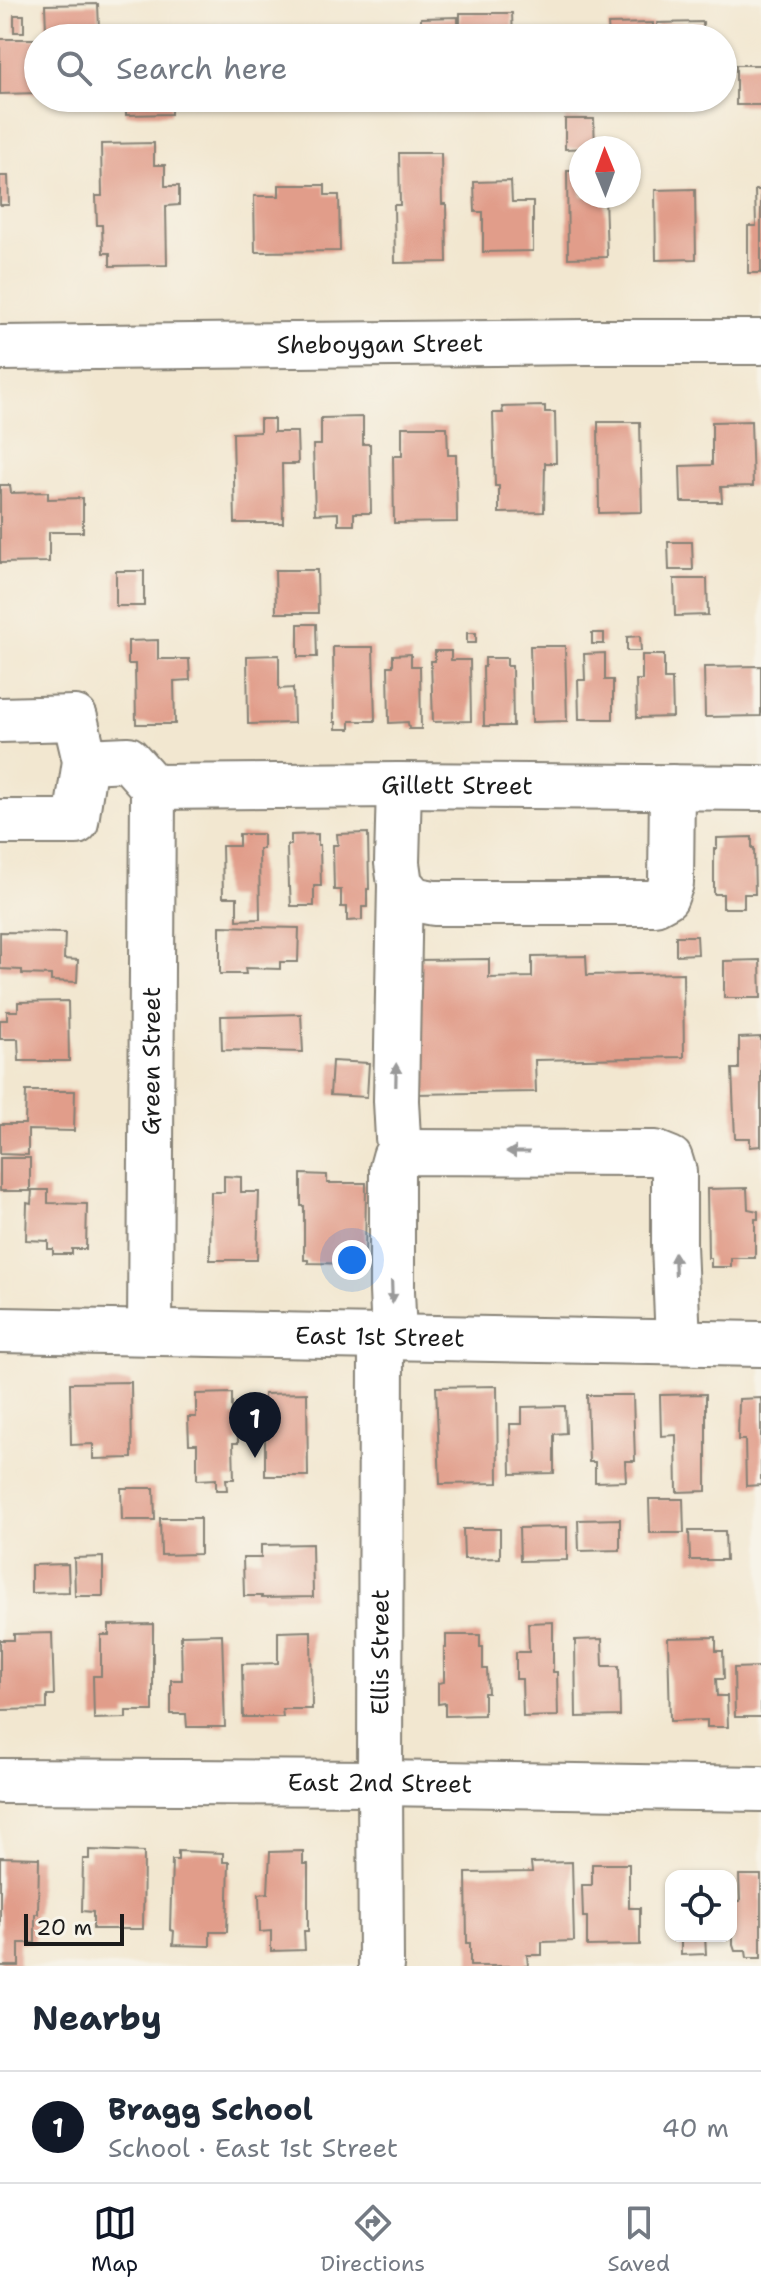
<!DOCTYPE html>
<html lang="en">
<head>
<meta charset="utf-8">
<style>
  body { margin:0; font-family:"Shantell Sans",sans-serif; background:#f2f2f3; color:#1f2937 }
  .controls { position:absolute; right:24px; bottom:24px; display:grid; overflow:hidden; border-radius:16px; box-shadow:0 2px 6px #0004 }
  .controls button { width:72px; height:72px; display:grid; place-items:center; padding:0; border:0; border-bottom:2px solid #e0e1e3; background:#fff; color:#1f2937; font:40px sans-serif }
  .compass { position:absolute; left:569px; top:136px; width:72px; height:72px; border-radius:50%; background:#fff; box-shadow:0 2px 6px #0004; rotate:359deg }
  .scale { position:absolute; left:24px; bottom:20px; width:100px; box-sizing:border-box; padding-left:8px; border:4px solid #1c1c1c; border-top:0; font-size:22px; line-height:28px; white-space:nowrap; color:#1c1c1c; -webkit-text-stroke:6px #f7f3e8; paint-order:stroke }
  .you { position:absolute; left:352px; top:1260px; width:28px; height:28px; margin:-20px; border:6px solid #fff; border-radius:50%; background:#1a73e8; box-shadow:0 0 0 12px #1a73e833 }
  .badge { display:grid; place-items:center; width:52px; height:52px; border-radius:50%; background:#111827; color:#fff; font-size:26px; font-weight:700 }
  .pin { position:absolute; translate:-50% -66px; filter:drop-shadow(0 2px 4px #0008) }
  .pin::after { content:''; position:absolute; top:42px; width:28px; height:24px; background:inherit; clip-path:polygon(0 0,100% 0,50% 100%) }
  .list { margin:0; padding:0; list-style:none }
  h2 { display:flex; justify-content:space-between; align-items:center; height:104px; margin:0; padding:0 32px; font-size:34px }
  h2 small { font-size:26px; font-weight:400; color:#747a83 }
  .list li { display:grid; grid-template-columns:52px 1fr auto; gap:24px; align-items:center; box-sizing:border-box; height:112px; padding:0 32px; border-top:2px solid #e0e1e3 }
  .list b { display:block; font-size:30px; white-space:nowrap }
  .list p { margin:0; font-size:26px; white-space:nowrap; color:#747a83 }
  .list em { font-size:26px; font-style:normal; color:#747a83 }
  .icon { flex:none; width:44px; height:44px; fill:none; stroke:currentColor; stroke-width:2; stroke-linecap:round; stroke-linejoin:round }
  .map { position:relative; flex:none; width:761px; height:1966px; overflow:hidden }
  .search { position:absolute; background:#fff; box-shadow:0 2px 6px #0004; left:24px; right:24px; top:24px; height:88px; display:flex; align-items:center; gap:20px; box-sizing:border-box; padding:0 28px; border-radius:44px; color:#747a83; font-size:30px }
  .sheet { height:216px; background:#fff }
  nav { display:flex; justify-content:space-around; align-items:center; box-sizing:border-box; height:112px; border-top:2px solid #e0e1e3; background:#fff; font-size:22px; color:#747a83 }
  nav a { display:grid; justify-items:center; gap:4px }
  nav .on { color:#111827 }
  .map>svg:first-child { display:block }
</style>
</head>
<body>
<div class="map">
<svg width="761" height="1966" viewBox="0 0 761 1966">
  <rect width="100%" height="100%" fill="#f7f3e8"/>
  <filter id="ink" filterUnits="userSpaceOnUse"><feTurbulence type="fractalNoise" baseFrequency=".0125" numOctaves="2"/><feDisplacementMap in="SourceGraphic" scale="16" xChannelSelector="R" yChannelSelector="G"/><feConvolveMatrix kernelMatrix="1 2 1 2 8 2 1 2 1" color-interpolation-filters="sRGB"/></filter>
  <filter id="wash" filterUnits="userSpaceOnUse"><feTurbulence type="fractalNoise" baseFrequency=".006" numOctaves="4" result="noise"/><feDisplacementMap in="SourceGraphic" scale="32" xChannelSelector="R" yChannelSelector="G"/><feGaussianBlur stdDeviation="1.8" result="paint"/><feColorMatrix in="noise" values="0 0 0 0 0 0 0 0 0 0 0 0 0 0 0 0 0 1.4 0 .05"/><feComposite in="paint" operator="in"/></filter>
  <g filter="url(#wash)">
    <rect width="100%" height="100%" fill="#f2e7d0"/>
    <g id="blocks">
      <g fill="#e19d8a">
        <polygon points="98,4 99,29 46,30 45,5"/>
        <polygon points="460,13 512,13 513,38 460,38"/>
        <rect x="14" y="15" width="10" height="17"/>
        <polygon points="458,17 458,38 421,38 421,18"/>
        <polygon points="703,22 703,38 657,38 657,23"/>
        <polygon points="653,23 653,38 609,38 608,24"/>
        <polygon points="245,33 245,38 168,38 168,35"/>
        <polygon points="0,39 38,39 38,93 0,94"/>
        <rect x="736" y="65" width="25" height="40"/>
        <polygon points="126,98 171,98 171,114 126,115"/>
        <rect x="327" y="98" width="39" height="10"/>
        <polygon points="565,119 594,119 595,148 565,149"/>
        <polygon points="154,143 154,165 165,165 165,186 179,186 179,205 166,206 167,265 110,266 110,253 103,253 102,225 97,225 96,196 102,196 101,144"/>
        <polygon points="399,153 441,153 442,204 446,204 447,262 395,263 394,205 400,205"/>
        <polygon points="567,171 581,171 581,196 605,196 607,257 568,258"/>
        <polygon points="0,176 8,176 9,205 0,205"/>
        <polygon points="511,181 512,202 533,202 533,251 483,252 483,212 475,212 474,182"/>
        <polygon points="279,185 325,185 325,195 339,195 340,251 255,252 254,196 279,196"/>
        <polygon points="695,189 696,259 656,260 655,190"/>
        <polygon points="755,190 761,190 761,273 748,273 748,226 756,226"/>
        <polygon points="545,406 545,412 555,412 556,463 545,463 544,512 499,513 499,486 495,486 493,413 503,413 502,407"/>
        <polygon points="363,417 363,444 370,444 371,513 354,513 354,525 338,525 338,513 315,514 313,445 321,445 321,418"/>
        <polygon points="260,419 274,419 274,432 297,432 298,464 282,464 283,523 235,523 233,433 260,432"/>
        <polygon points="751,421 753,486 721,487 722,502 681,502 680,466 712,465 712,422"/>
        <polygon points="598,422 640,422 642,512 599,513"/>
        <polygon points="402,427 447,427 448,455 456,455 457,522 394,523 393,456 402,456"/>
        <polygon points="0,485 10,485 11,493 48,492 48,499 83,498 83,532 49,532 49,562 0,563"/>
        <polygon points="668,542 692,542 693,570 669,570"/>
        <polygon points="275,570 317,570 318,613 276,613"/>
        <rect x="116" y="571" width="28" height="35"/>
        <polygon points="674,579 707,579 708,615 675,616"/>
        <polygon points="298,624 316,624 317,657 298,657"/>
        <rect x="467" y="633" width="9" height="10"/>
        <rect x="592" y="633" width="12" height="11"/>
        <polygon points="640,636 641,651 627,651 627,637"/>
        <polygon points="158,640 158,659 189,659 190,680 174,681 175,724 136,724 135,664 128,664 128,641"/>
        <polygon points="530,646 565,646 567,721 532,722"/>
        <polygon points="333,647 373,647 375,721 350,721 350,729 336,729 336,722 334,722"/>
        <polygon points="435,651 451,651 451,660 470,660 471,721 433,722 431,661 435,661"/>
        <polygon points="605,653 605,680 613,680 613,719 579,719 578,680 585,680 584,654"/>
        <polygon points="411,654 411,666 420,666 421,729 409,729 408,722 389,723 388,666 393,666 393,655"/>
        <polygon points="279,655 279,689 293,688 294,723 248,724 247,656"/>
        <polygon points="642,655 664,655 664,679 672,679 673,717 637,718 636,680 642,680"/>
        <polygon points="485,658 507,658 507,666 512,666 513,726 484,726 483,667 485,667"/>
        <polygon points="761,666 761,716 705,717 704,667"/>
        <polygon points="368,833 369,889 367,889 367,907 362,907 362,920 347,921 347,907 341,907 341,890 334,890 333,845 338,845 337,834"/>
        <polygon points="239,834 263,834 263,849 259,849 260,919 237,920 237,897 223,897 222,846 239,846"/>
        <polygon points="318,834 318,845 320,845 321,886 314,886 314,906 291,906 290,887 288,887 287,845 291,845 291,835"/>
        <polygon points="752,837 752,848 754,848 755,894 744,894 744,908 723,908 723,894 714,894 714,849 717,849 717,838"/>
        <polygon points="220,926 299,928 298,962 280,962 280,969 245,968 246,974 220,974"/>
        <polygon points="0,932 65,933 64,959 78,960 77,982 51,981 51,975 22,974 22,970 0,969"/>
        <polygon points="676,936 697,936 698,954 676,955"/>
        <polygon points="586,956 587,975 683,973 684,1057 535,1060 536,1092 415,1094 417,960 489,959 489,978 532,977 532,957"/>
        <polygon points="760,960 761,998 724,998 724,961"/>
        <polygon points="68,1001 69,1061 19,1061 18,1039 0,1039 0,1020 7,1020 7,1011 18,1011 18,1002"/>
        <polygon points="301,1014 303,1052 222,1050 221,1016"/>
        <polygon points="761,1037 761,1146 750,1147 750,1138 735,1138 732,1069 739,1069 739,1038"/>
        <polygon points="332,1061 369,1063 367,1097 330,1095"/>
        <polygon points="26,1091 75,1091 74,1131 28,1130 28,1155 0,1154 0,1124 25,1124"/>
        <rect x="0" y="1158" width="30" height="33"/>
        <polygon points="301,1174 327,1175 327,1183 366,1183 365,1264 308,1263 308,1260 304,1260 304,1206 301,1206"/>
        <polygon points="224,1176 241,1177 241,1192 259,1192 257,1260 210,1260 211,1192 224,1192"/>
        <polygon points="747,1188 748,1209 758,1211 758,1219 755,1219 755,1258 731,1258 731,1267 711,1267 711,1258 708,1258 707,1189"/>
        <polygon points="32,1190 48,1190 48,1203 87,1204 86,1249 72,1249 72,1254 53,1254 53,1249 48,1249 48,1241 26,1240 27,1203 31,1204"/>
        <polygon points="131,1382 132,1458 93,1459 93,1444 71,1445 70,1383"/>
        <polygon points="497,1386 498,1483 440,1484 436,1387"/>
        <polygon points="232,1393 232,1416 238,1416 238,1443 233,1443 234,1479 226,1479 227,1490 216,1490 216,1479 197,1480 197,1444 189,1444 188,1417 196,1417 196,1394"/>
        <polygon points="307,1393 308,1476 265,1476 265,1439 261,1439 260,1418 264,1418 264,1394"/>
        <polygon points="706,1394 706,1491 677,1492 676,1435 661,1436 660,1395"/>
        <polygon points="587,1395 633,1395 635,1461 625,1461 626,1481 595,1482 595,1462 589,1462"/>
        <polygon points="761,1398 761,1485 746,1486 745,1440 738,1440 739,1399"/>
        <polygon points="565,1406 566,1433 554,1434 554,1473 511,1474 510,1424 522,1424 522,1407"/>
        <polygon points="121,1488 154,1488 155,1520 122,1520"/>
        <polygon points="649,1499 683,1499 684,1533 650,1533"/>
        <polygon points="160,1518 200,1518 200,1554 161,1555"/>
        <polygon points="620,1519 620,1550 579,1551 578,1520"/>
        <polygon points="567,1527 567,1560 520,1561 519,1528"/>
        <polygon points="463,1529 500,1529 500,1558 464,1559"/>
        <polygon points="689,1531 725,1531 726,1560 690,1560"/>
        <polygon points="312,1544 313,1597 262,1598 262,1596 244,1596 243,1558 261,1558 261,1545"/>
        <polygon points="103,1557 103,1596 75,1596 74,1558"/>
        <polygon points="68,1564 69,1592 31,1593 31,1565"/>
        <polygon points="553,1622 553,1672 557,1672 558,1716 523,1717 522,1679 516,1679 516,1652 529,1652 528,1623"/>
        <polygon points="153,1624 153,1711 126,1711 126,1718 94,1719 93,1676 101,1676 101,1635 109,1635 109,1625"/>
        <polygon points="311,1631 312,1709 282,1709 283,1717 243,1717 242,1664 278,1663 278,1632"/>
        <polygon points="52,1633 54,1695 47,1695 47,1709 0,1710 0,1640 14,1640 14,1634"/>
        <polygon points="222,1634 225,1727 187,1727 186,1714 171,1714 171,1680 182,1680 181,1635"/>
        <polygon points="446,1635 480,1635 480,1647 483,1647 483,1669 487,1669 488,1693 484,1693 484,1715 445,1716 445,1703 438,1704 438,1683 444,1682 444,1648 446,1648"/>
        <polygon points="716,1637 716,1651 723,1651 724,1679 716,1679 717,1696 727,1696 728,1727 707,1727 707,1720 670,1721 668,1638"/>
        <polygon points="602,1639 603,1666 619,1666 620,1716 576,1717 575,1640"/>
        <polygon points="761,1667 761,1717 735,1717 734,1668"/>
        <polygon points="89,1850 144,1852 143,1929 93,1929 93,1912 82,1911 83,1859 89,1859"/>
        <polygon points="178,1851 223,1853 223,1862 229,1862 227,1932 210,1932 210,1946 173,1945 174,1931 170,1930 172,1860 178,1860"/>
        <polygon points="303,1851 303,1864 308,1864 308,1931 304,1931 305,1950 271,1951 271,1931 260,1932 259,1894 268,1893 270,1852"/>
        <polygon points="0,1857 39,1858 38,1914 35,1914 35,1943 19,1943 19,1966 0,1966"/>
        <polygon points="572,1862 574,1941 542,1942 542,1955 527,1955 528,1966 470,1966 470,1943 467,1943 466,1873 532,1872 531,1863"/>
        <polygon points="592,1864 629,1864 629,1908 640,1908 640,1945 587,1946 587,1917 583,1917 582,1885 592,1885"/>
        <polygon points="739,1875 761,1875 761,1958 747,1958 746,1951 735,1951 733,1945 733,1901 740,1901"/>
        <polygon points="681,1936 705,1936 706,1954 681,1955"/>
      </g>
    </g>
  </g>
  <g filter="url(#ink)">
    <use href="#blocks" fill-opacity="0" stroke="#878276" stroke-width="2"/>
    <g fill="none" stroke-linecap="round" stroke-linejoin="round">
      <defs>
        <g id="minor">
          <path id="s1" d="M0,348L587,342H761"/>
          <polyline points="0,720 75,718 85,761 76,822 0,822"/>
          <polyline points="85,761 128,759 153,787"/>
          <polyline points="399,785 397,863 400,884 413,899 434,903 655,903 666,897 671,883 672,787"/>
          <path id="s2" d="M153,787L399,785L761,788"/>
          <polyline points="400,884 396,1101 398,1138 403,1152"/>
          <path id="s3" d="M0,1330L761,1344"/>
          <path id="s4" d="M150,1333L153,787"/>
          <polyline points="394,1337 392,1291 392,1168 395,1157 403,1152 655,1153 670,1159 674,1172 674,1245 678,1342"/>
          <path id="s5" d="M0,1781L380,1783L761,1789"/>
          <path id="s6" d="M381,1966L380,1783L381,1337"/>
        </g>
      </defs>
      <use href="#minor" stroke="#878276" stroke-width="48"/>
      <use href="#minor" stroke="#fff" stroke-width="44"/>
    </g>
    <defs><path id="oneway-solid" d="M-6-.8H1V-3.2L6.5 0L1 3.2V.8H-6Z" transform="scale(2)"/></defs>
    <g fill="#999">
      <use href="#oneway-solid" transform="translate(396 1075) rotate(-89)"/>
      <use href="#oneway-solid" transform="translate(518 1152) rotate(-180)"/>
      <use href="#oneway-solid" transform="translate(675 1264) rotate(-92)"/>
      <use href="#oneway-solid" transform="translate(392 1292) rotate(88)"/>
    </g>
  </g>
  <g text-anchor="middle" stroke-width="7" stroke-linejoin="round" paint-order="stroke">
    <g font-size="24" fill="#1c1c1c" stroke="#f7f3e8">
      <text dy="8" stroke="none"><textPath href="#s1" startOffset="380">Sheboygan Street</textPath></text>
      <text dy="8" stroke="none"><textPath href="#s2" startOffset="304">Gillett Street</textPath></text>
      <text dy="8" stroke="none"><textPath href="#s4" startOffset="272">Green Street</textPath></text>
      <text dy="8" stroke="none"><textPath href="#s3" startOffset="380">East 1st Street</textPath></text>
      <text dy="8" stroke="none"><textPath href="#s6" startOffset="314">Ellis Street</textPath></text>
      <text dy="8" stroke="none"><textPath href="#s5" startOffset="380">East 2nd Street</textPath></text>
    </g>
  </g>
</svg>
<div class="controls">
<button><svg class="icon" aria-label="locate" viewBox="0 0 24 24"><circle cx="12" cy="12" r="6"/><path d="M12 2v4M12 18v4M2 12h4M18 12h4"/></svg></button>
</div>
<svg class="compass" viewBox="-18 -18 36 36"><path d="M0-13l5 13h-10z" fill="#e53935"/><path d="M0 13l5-13h-10z" fill="#747a83"/></svg>
<div class="scale">20 m</div>
<div class="you"></div>
<div class="pin badge" style="left:255px;top:1458px">1</div>
<div class="search"><svg class="icon" aria-label="search" viewBox="0 0 24 24"><circle cx="10" cy="10" r="6"/><path d="M15 15l6 6"/></svg>Search here</div>
</div>
<section class="sheet">
<h2>Nearby<small></small></h2>
<ul class="list">
<li><span class="badge">1</span><div><b>Bragg School</b><p>School · East 1st Street</p></div><em>40 m</em></li>
</ul>
</section>
<nav>
<a class="on"><svg class="icon" aria-label="map" viewBox="0 0 24 24"><path d="M3 6l6-2 6 2 6-2v14l-6 2-6-2-6 2zM9 4v14M15 6v14"/></svg>Map</a>
<a><svg class="icon" aria-label="directions" viewBox="0 0 24 24"><path d="M12 3l9 9-9 9-9-9zM9 14v-3h6M13 9l2 2-2 2"/></svg>Directions</a>
<a><svg class="icon" aria-label="saved" viewBox="0 0 24 24"><path d="M7 4h10v16l-5-4-5 4z"/></svg>Saved</a>
</nav>
</body>
</html>
